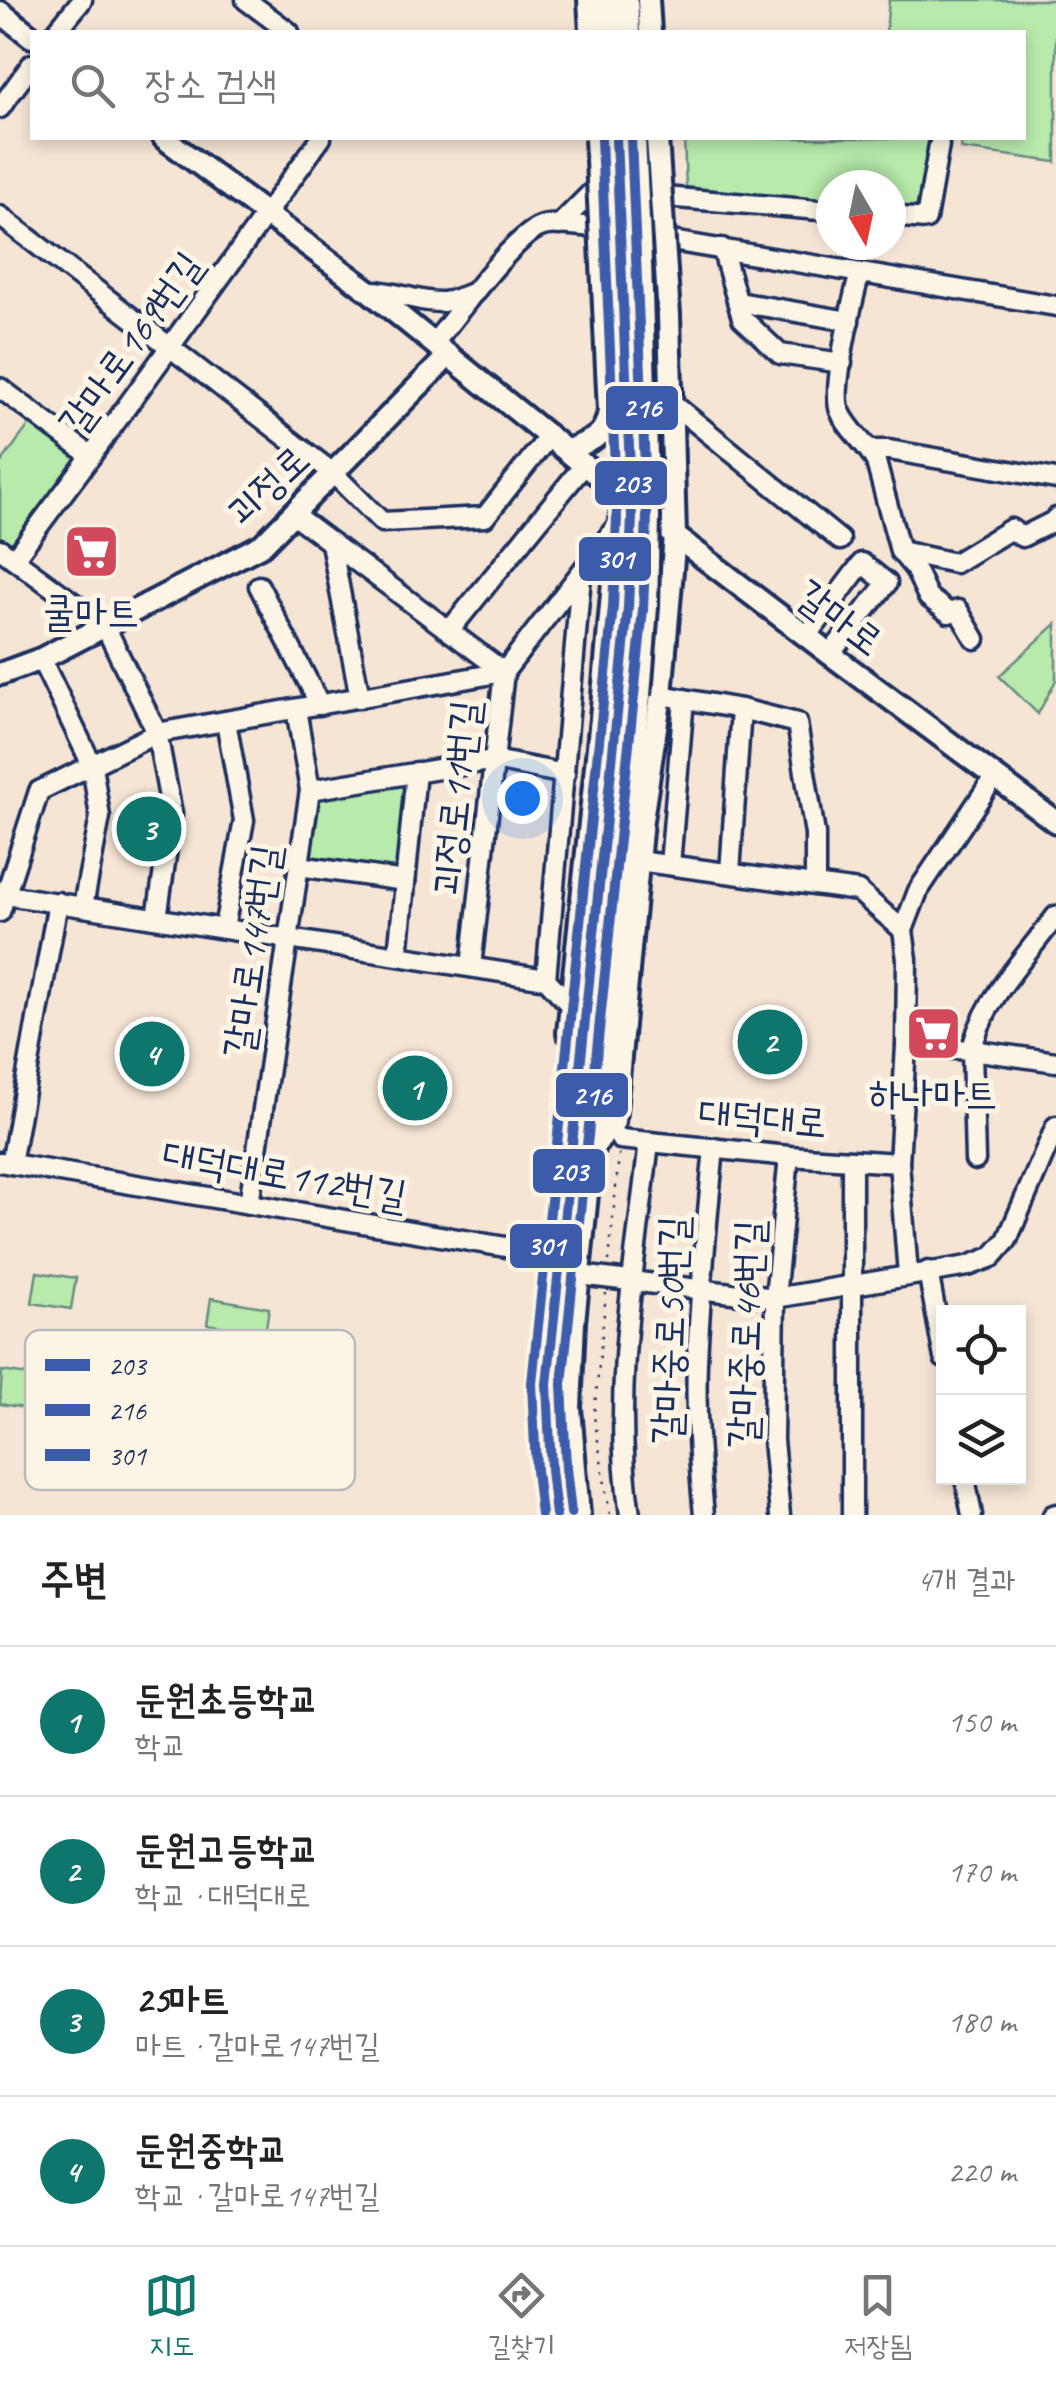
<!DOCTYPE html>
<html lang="ko">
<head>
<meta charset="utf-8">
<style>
  body { margin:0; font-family:Caveat,"Poor Story",sans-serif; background:#f2f2f2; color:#222 }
  .controls { position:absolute; right:30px; bottom:30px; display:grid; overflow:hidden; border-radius:0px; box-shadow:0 5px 15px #0003 }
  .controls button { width:90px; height:90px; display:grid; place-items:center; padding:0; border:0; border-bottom:2px solid #e0e0e0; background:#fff; color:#222; font:50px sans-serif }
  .compass { position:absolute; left:816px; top:170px; width:90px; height:90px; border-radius:50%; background:#fff; box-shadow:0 5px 15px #0003; rotate:171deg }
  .you { position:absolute; left:522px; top:798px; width:35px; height:35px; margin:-25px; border:8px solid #fff; border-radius:50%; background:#1a73e8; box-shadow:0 0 0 15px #1a73e833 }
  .badge { display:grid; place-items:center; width:65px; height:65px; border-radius:50%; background:#0f766e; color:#fff; font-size:32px; font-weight:700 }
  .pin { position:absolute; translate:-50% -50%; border:5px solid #fff; box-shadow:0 2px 10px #0006 }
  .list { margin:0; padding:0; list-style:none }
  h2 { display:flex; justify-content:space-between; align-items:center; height:130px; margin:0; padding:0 40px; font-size:42px }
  h2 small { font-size:32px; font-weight:400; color:#767676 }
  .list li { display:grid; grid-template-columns:65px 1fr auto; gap:30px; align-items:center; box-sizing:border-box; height:150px; padding:0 40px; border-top:2px solid #e0e0e0 }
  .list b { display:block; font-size:38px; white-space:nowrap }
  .list p { margin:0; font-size:32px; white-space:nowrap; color:#767676 }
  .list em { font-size:32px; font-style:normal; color:#767676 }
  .icon { flex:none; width:55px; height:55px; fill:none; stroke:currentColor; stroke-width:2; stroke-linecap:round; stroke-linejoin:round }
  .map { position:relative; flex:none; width:1056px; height:1515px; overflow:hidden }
  .search { position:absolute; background:#fff; box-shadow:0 5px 15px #0003; left:30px; right:30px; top:30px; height:110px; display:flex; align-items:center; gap:25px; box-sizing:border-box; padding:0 35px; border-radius:0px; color:#767676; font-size:38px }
  .sheet { height:730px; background:#fff }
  nav { display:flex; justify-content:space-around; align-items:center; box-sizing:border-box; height:140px; border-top:2px solid #e0e0e0; background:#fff; font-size:28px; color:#767676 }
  nav a { display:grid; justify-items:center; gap:5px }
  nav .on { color:#0f766e }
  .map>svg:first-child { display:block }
</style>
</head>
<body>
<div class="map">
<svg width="1056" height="1515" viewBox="0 0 1056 1515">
  <rect width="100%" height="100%" fill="#f6e5d5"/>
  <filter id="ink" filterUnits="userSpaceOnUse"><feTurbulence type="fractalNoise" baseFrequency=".01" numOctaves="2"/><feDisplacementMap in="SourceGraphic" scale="20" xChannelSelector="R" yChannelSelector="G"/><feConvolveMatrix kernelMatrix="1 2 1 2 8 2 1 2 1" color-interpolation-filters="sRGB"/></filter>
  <g filter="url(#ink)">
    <g fill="#b7eaab" stroke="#698c84" stroke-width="2.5">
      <polygon points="889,0 1056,0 1056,162 961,149 962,138 1024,138 1024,32 886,32"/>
      <polygon points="684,138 935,138 922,214 891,210 891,185 831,185 831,203 686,187"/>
      <polygon points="32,421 79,457 12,546 0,537 0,464"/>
      <polygon points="1056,624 1056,680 1038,714 999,676"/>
      <polygon points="411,783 400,872 307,861 314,798"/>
      <polygon points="37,1272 76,1278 71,1309 32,1303"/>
      <polygon points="211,1298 269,1308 265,1334 207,1324"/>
      <polygon points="2,1371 66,1381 60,1414 0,1404"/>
    </g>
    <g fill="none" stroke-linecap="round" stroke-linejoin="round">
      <defs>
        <g id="minor">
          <polyline points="246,0 289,32"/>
          <polyline points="56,32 82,0"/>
          <polyline points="0,108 32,64"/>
          <polyline points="0,216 333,473 382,522 485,517 550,435"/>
          <polyline points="891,216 926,219 939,145"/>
          <polyline points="559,225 593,191 831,211"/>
          <polyline points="722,248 742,318 780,354 842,363"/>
          <path d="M860,273C853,298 831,390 840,411C848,431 867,443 876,462L900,551L955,563L1011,529L1022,537L1052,522L1056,518"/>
          <path d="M369,291C394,290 417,303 443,302C453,301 465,296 475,292"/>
          <polyline points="738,302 849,321"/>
          <path d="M434,343C455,318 515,233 543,226C555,223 570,225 583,226L1056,306"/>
          <polyline points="0,388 91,456"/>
          <polyline points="673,404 840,540"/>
          <polyline points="870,450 889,450 1056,479"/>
          <polyline points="293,514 504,672 471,967"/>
          <polyline points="331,543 360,698"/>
          <polyline points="0,549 105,626 157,733 172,814 157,918"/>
          <polyline points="900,551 915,569 928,597 949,613 958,610 975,639"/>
          <polyline points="14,559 91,456 321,138"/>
          <polyline points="259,586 320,705"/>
          <polyline points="449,631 584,465"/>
          <polyline points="807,636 862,563 887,583 830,654"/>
          <polyline points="41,659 92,765 100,817 83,906"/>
          <polyline points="661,695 741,709 797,723 815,834 815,885"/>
          <polyline points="310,790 494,760 565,774"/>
          <polyline points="638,861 858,891 903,930"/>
          <polyline points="670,865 684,699"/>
          <polyline points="299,866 405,881"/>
          <polyline points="730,873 741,709"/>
          <polyline points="0,894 546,979 571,1006"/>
          <polyline points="0,912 39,791 157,733 504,672 613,531"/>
          <polyline points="224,928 244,820 226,721"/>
          <polyline points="398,955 416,772"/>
          <polyline points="546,979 581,576"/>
          <polyline points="906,1046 972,1050 1056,1062"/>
          <polyline points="620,1139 789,1156 899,1163"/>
          <path d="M975,1160L972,1050C981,1003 1027,955 1056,916"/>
          <polyline points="852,1161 852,1515"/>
          <polyline points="0,1162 559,1256"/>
          <polyline points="11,1164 58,902"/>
          <polyline points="249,1204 310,790 296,709"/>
          <polyline points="928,1271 944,1358"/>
          <polyline points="908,1274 899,1163 906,1046 907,959 903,930 918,891 995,776"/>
          <polyline points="579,1275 775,1298 968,1266 992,1257 1007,1240 1056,1126"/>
          <polyline points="965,1478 972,1515"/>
          <path d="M630,1515C611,1391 635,1265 649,1142"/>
          <path d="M704,1515C699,1464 695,1413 697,1362C700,1291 707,1220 714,1148"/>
          <polyline points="780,1515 773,1440 775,1298 789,1156"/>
          <polyline points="1053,1515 1056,1514"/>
        </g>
        <g id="major">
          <polyline points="589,0 591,32"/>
          <polyline points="608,0 610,32"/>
          <polyline points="627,0 629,32"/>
          <polyline points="648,0 650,32"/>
          <polyline points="0,12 32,37"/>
          <polyline points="164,138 369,291 584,465 638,503 675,536 830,654 1056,822"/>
          <path d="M568,450C591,441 605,438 609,411"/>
          <polyline points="0,674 41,659 262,545 448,356"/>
          <polyline points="568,1033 601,718 616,549 624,493"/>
          <polyline points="591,1150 614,1122 642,820 661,695 675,536 669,315"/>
          <polyline points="556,1515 551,1469 547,1384 586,995 619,694"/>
          <polyline points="579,1515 570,1408 574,1322 621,859 640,695"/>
        </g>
      </defs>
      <use href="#minor" stroke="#1b2f5e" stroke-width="25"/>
      <use href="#major" stroke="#1b2f5e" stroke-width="28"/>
      <g stroke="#1b2f5e" stroke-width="2.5" stroke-dasharray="2.5 8" stroke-linecap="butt">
        <polyline points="609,1261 619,1154"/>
        <polyline points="606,1293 594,1416 610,1515"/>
      </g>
      <use href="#minor" stroke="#fcf5e5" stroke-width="18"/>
      <use href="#major" stroke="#fcf5e5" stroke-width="20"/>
      <defs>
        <g id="major-bridge">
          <polyline points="596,138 609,411"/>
          <polyline points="616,138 623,266 632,517 628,608 619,694"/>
          <polyline points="635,138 641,262 649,518 647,607 640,695"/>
          <polyline points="657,138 669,315"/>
        </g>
      </defs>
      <use href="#major-bridge" stroke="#1b2f5e" stroke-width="28" stroke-linecap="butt"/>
      <use href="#major-bridge" stroke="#fcf5e5" stroke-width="20"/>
      <defs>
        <polyline id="bus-1" points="556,1515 551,1469 547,1384 628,608 632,517 616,138"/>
        <polyline id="bus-2" points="571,1513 566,1468 562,1384 643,610 647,516 631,138"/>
        <polyline id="bus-3" points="541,1515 536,1470 532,1383 613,607 617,517 601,139"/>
      </defs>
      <use href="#bus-1" stroke="#fcf5e5" stroke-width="18"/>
      <use href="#bus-2" stroke="#fcf5e5" stroke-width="18"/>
      <use href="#bus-3" stroke="#fcf5e5" stroke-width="18"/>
      <use href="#bus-1" stroke="#3d5bab" stroke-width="10"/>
      <use href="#bus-2" stroke="#3d5bab" stroke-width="10"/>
      <use href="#bus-3" stroke="#3d5bab" stroke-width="10"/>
    </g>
  </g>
  <defs>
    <symbol id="supermarket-square" viewBox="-11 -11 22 22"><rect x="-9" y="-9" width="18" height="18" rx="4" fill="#d1495b" stroke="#fcf5e5"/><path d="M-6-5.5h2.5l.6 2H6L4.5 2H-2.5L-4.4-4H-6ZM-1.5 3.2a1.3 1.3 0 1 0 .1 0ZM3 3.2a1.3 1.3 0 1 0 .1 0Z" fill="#fff"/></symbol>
  </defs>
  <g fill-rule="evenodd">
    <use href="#supermarket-square" x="60" y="520" width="63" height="63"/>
    <use href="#supermarket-square" x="902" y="1002" width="63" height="63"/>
  </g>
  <g text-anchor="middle" stroke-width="10" stroke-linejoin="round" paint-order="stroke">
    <g font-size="40" fill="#1b2f5e" stroke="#fcf5e5">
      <text transform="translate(130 343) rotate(-54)" y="14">갈마로169번길</text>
      <text transform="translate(267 485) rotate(-43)" y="14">괴정로</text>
      <text transform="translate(840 617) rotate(37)" y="14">갈마로</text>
      <text transform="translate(455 798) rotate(-84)" y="14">괴정로11번길</text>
      <text transform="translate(251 951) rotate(-82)" y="14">갈마로147번길</text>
      <text transform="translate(763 1117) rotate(5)" y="14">대덕대로</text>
      <text transform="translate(285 1174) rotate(10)" y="14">대덕대로112번길</text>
      <text transform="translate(669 1330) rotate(-88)" y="14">갈마중로50번길</text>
      <text transform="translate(745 1334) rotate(-88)" y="14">갈마중로46번길</text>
    </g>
    <g font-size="40" fill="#1b2f5e" stroke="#fcf5e5">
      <text x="91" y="625">쿨마트</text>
      <text x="933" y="1107">하나마트</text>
    </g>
  </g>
  <rect x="25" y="1330" width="330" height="160" rx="15" fill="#fcf5e5" stroke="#b8babc" stroke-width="2.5"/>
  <rect x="45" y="1359" width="45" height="12" fill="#3d5bab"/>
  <rect x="45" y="1404" width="45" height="12" fill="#3d5bab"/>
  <rect x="45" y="1449" width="45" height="12" fill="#3d5bab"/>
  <g font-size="28" fill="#1b2f5e">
    <text x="108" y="1375">203</text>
    <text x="108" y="1420">216</text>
    <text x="108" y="1465">301</text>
  </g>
  <g stroke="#fcf5e5" stroke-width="4">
    <rect x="604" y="384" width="76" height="48" rx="10" fill="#3d5bab"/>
    <rect x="593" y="459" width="76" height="48" rx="10" fill="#3d5bab"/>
    <rect x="577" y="535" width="76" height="48" rx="10" fill="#3d5bab"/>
    <rect x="554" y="1071" width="76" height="48" rx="10" fill="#3d5bab"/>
    <rect x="531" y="1147" width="76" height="48" rx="10" fill="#3d5bab"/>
    <rect x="508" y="1222" width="76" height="48" rx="10" fill="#3d5bab"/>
  </g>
  <g font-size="28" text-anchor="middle" font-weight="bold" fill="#fff">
    <text x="642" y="417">216</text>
    <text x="631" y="493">203</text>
    <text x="615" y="568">301</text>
    <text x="592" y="1105">216</text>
    <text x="569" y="1181">203</text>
    <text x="546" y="1255">301</text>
  </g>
</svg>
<div class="controls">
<button><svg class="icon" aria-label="locate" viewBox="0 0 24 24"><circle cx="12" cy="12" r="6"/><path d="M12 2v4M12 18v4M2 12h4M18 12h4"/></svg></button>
<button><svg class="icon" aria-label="layers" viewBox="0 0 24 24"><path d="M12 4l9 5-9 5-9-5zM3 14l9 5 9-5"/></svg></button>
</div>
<svg class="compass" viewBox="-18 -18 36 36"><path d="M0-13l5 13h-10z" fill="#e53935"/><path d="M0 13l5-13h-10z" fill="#767676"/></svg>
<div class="you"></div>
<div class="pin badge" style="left:415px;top:1088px">1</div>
<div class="pin badge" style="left:770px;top:1042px">2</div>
<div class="pin badge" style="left:149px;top:829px">3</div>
<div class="pin badge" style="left:152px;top:1054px">4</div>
<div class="search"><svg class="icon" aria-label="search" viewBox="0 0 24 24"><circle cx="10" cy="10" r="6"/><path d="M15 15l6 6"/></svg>장소 검색</div>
</div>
<section class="sheet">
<h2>주변<small>4개 결과</small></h2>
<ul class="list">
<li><span class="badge">1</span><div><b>둔원초등학교</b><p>학교</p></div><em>150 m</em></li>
<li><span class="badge">2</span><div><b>둔원고등학교</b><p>학교 · 대덕대로</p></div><em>170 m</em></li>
<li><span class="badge">3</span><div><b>25마트</b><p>마트 · 갈마로147번길</p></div><em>180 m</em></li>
<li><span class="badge">4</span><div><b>둔원중학교</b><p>학교 · 갈마로147번길</p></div><em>220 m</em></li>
</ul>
</section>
<nav>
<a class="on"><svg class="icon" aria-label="map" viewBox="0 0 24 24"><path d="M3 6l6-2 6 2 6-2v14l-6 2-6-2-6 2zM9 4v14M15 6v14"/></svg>지도</a>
<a><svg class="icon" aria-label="directions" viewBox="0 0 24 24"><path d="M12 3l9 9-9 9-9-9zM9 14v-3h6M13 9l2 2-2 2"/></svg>길찾기</a>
<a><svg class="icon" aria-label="saved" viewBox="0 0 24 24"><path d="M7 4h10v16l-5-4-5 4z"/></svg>저장됨</a>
</nav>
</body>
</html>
